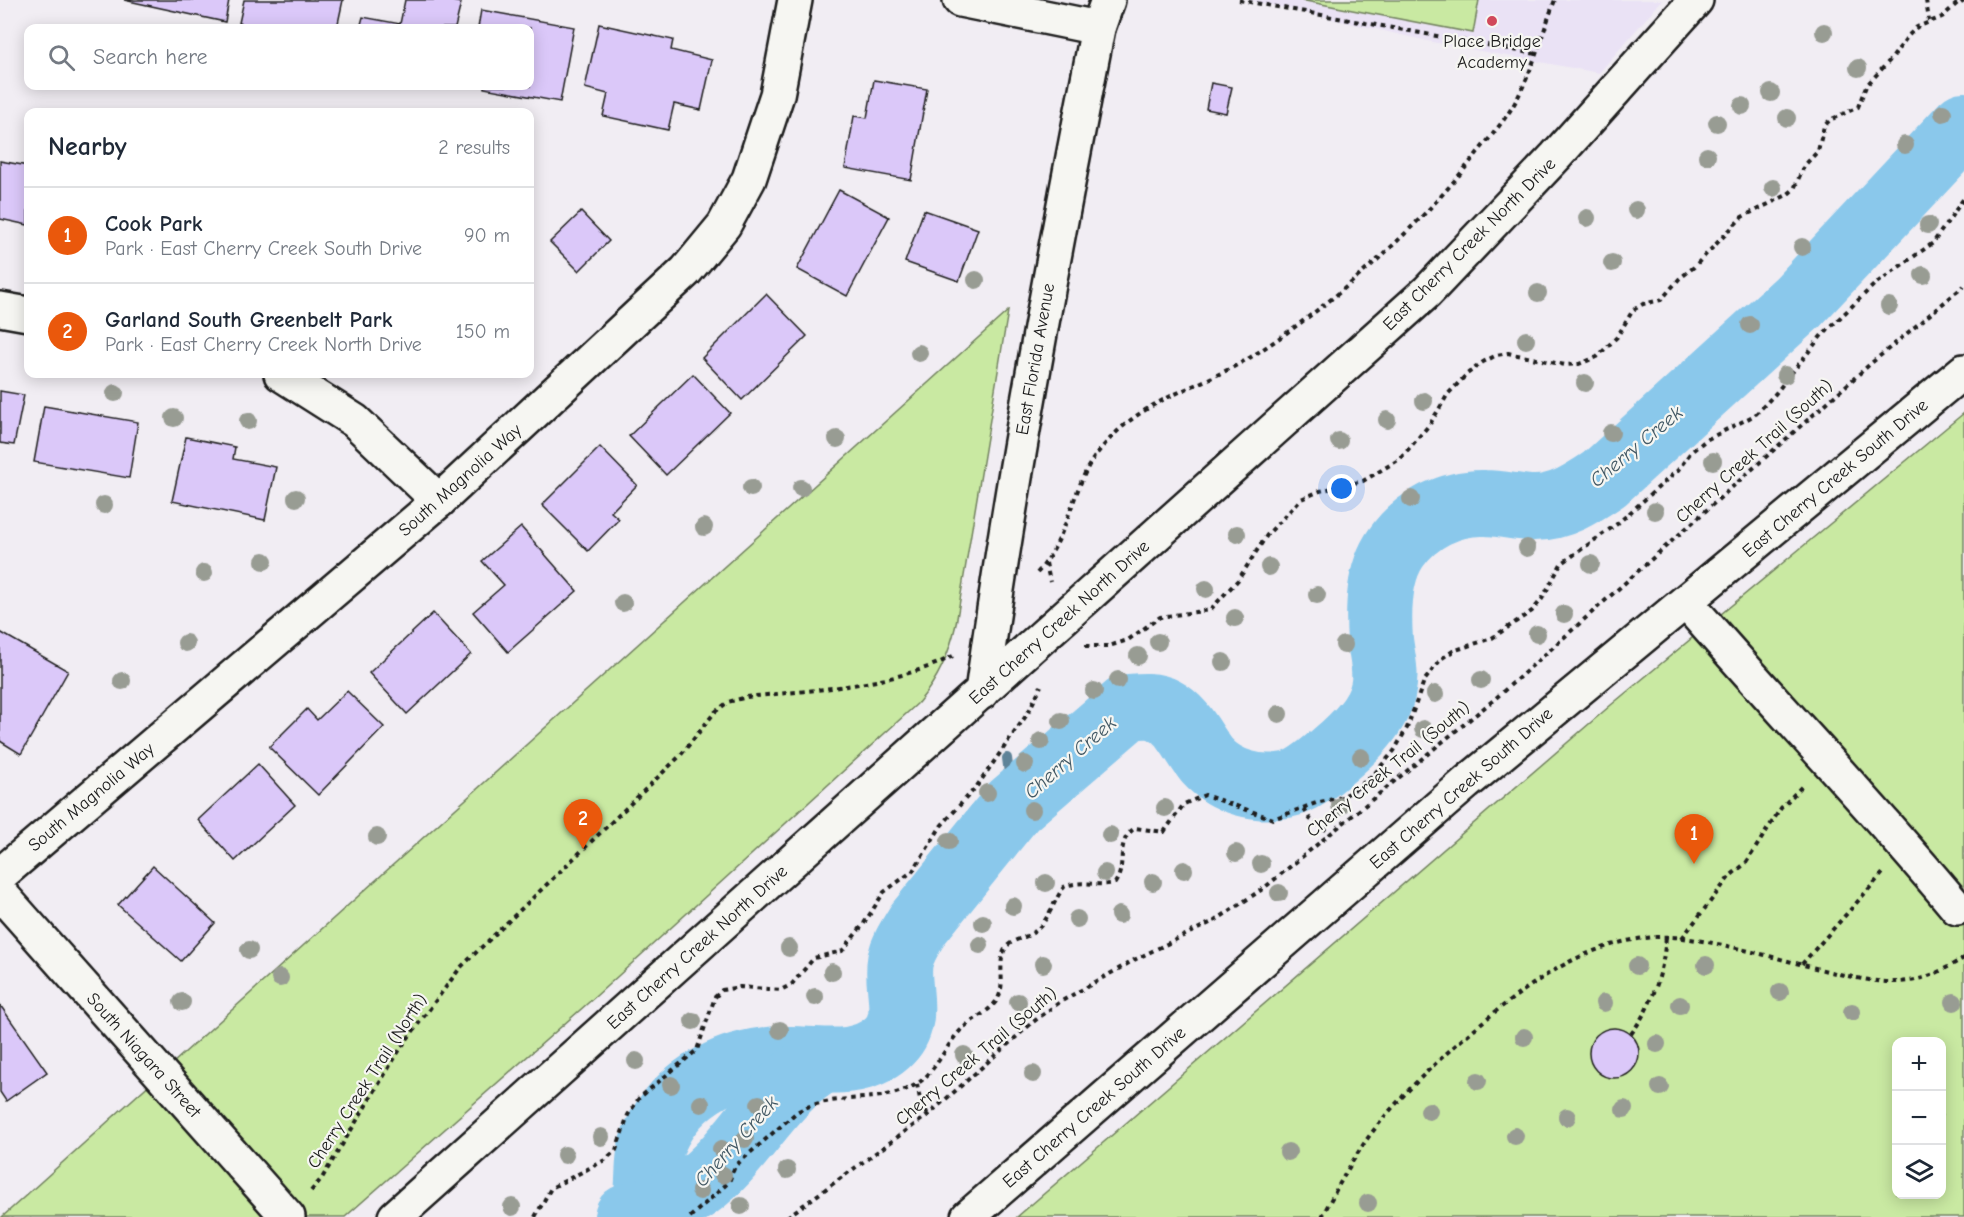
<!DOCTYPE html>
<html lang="en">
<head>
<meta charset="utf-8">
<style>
  body { margin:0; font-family:"Comic Neue",sans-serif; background:#f6f6f7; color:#1f2937 }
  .controls { position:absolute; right:18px; bottom:18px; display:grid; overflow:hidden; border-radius:12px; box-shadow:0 3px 15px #0003 }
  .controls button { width:54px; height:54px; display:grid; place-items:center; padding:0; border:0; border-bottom:2px solid #e0e1e3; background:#fff; color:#1f2937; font:30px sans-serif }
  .you { position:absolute; left:1342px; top:489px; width:21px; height:21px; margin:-15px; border:4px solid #fff; border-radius:50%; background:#1a73e8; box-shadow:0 0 0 9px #1a73e833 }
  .badge { display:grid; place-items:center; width:39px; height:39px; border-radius:50%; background:#ea580c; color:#fff; font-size:20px; font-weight:700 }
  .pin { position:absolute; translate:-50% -50px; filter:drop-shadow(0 2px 3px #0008) }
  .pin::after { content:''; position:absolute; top:32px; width:21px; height:18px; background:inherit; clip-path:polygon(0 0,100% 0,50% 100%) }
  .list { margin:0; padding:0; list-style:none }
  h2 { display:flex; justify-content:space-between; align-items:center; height:78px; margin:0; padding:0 24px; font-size:26px }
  h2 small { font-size:20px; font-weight:400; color:#747a83 }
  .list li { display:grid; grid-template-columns:39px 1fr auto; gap:18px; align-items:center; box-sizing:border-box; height:96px; padding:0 24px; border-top:2px solid #e0e1e3 }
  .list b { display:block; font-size:22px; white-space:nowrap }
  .list p { margin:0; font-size:20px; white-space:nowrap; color:#747a83 }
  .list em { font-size:20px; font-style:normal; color:#747a83 }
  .icon { flex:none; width:33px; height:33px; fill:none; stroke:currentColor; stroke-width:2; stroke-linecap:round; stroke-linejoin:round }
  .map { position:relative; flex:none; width:1964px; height:1217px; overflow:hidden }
  .search { position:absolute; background:#fff; box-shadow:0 3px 15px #0003; left:24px; top:24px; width:510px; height:66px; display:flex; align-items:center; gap:15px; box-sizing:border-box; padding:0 21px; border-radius:12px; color:#747a83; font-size:22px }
  .panel { position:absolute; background:#fff; box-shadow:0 3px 15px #0003; left:24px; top:108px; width:510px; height:270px; border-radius:12px }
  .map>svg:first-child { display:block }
</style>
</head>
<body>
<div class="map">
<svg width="1964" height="1217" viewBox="0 0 1964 1217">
  <rect width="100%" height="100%" fill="#f1edf3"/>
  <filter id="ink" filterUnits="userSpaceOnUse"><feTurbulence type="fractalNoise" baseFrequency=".0167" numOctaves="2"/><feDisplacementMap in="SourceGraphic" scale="12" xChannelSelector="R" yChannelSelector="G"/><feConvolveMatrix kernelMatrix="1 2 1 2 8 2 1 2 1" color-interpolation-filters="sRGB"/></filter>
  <g filter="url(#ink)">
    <polygon fill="#eae2f5" points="1249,0 1662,0 1599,73 1432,42"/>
    <g fill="#c9e9a2" stroke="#72825f" stroke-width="1.5" fill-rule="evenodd">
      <polygon points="1300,0 1479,0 1473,33"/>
      <path d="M1008,311L956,624C949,655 938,679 918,703L596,996L345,1217H2Z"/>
      <path d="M1964,413V1217H1017L1611,705ZM1896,1042H1942V1194H1896Z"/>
    </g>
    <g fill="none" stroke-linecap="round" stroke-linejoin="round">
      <polyline stroke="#5e8398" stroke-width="10" points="1007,758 1013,806"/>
      <g stroke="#8ac8eb" stroke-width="66">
        <path d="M644,1210C651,1187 645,1161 654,1139C678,1084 734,1058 791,1059C824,1060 860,1067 887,1043C913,1020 895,988 900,961C903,947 911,936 918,924L1013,806L1128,707C1139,706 1153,704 1164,710C1185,721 1193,744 1207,761C1227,783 1258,790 1286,785C1304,782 1322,765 1335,754C1354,738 1378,715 1383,689C1387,672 1382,658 1380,640C1378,610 1378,574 1396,548C1416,519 1450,502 1485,503C1501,503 1518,508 1534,508C1561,508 1583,493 1604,479L1798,302L1964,125"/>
        <path d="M627,1217C650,1210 674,1203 695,1188C744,1153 768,1092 822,1061"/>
      </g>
    </g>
    <g fill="#dbc8f9" stroke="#1c1c1c" stroke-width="1.5">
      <polygon points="124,0 229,0 225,22"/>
      <polygon points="244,0 343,0 337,28 263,28 239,23"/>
      <polygon points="405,0 447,0 461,3 455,28 360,28 363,17 400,24"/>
      <polygon points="481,10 574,27 560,102 484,88 484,86 530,86 530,28 478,28"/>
      <polygon points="599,24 673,40 671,50 712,60 701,110 674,104 668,130 603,116 608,94 585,88"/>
      <polygon points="874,80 927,89 911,180 845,168 854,116 867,118"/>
      <polygon points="1211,83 1232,87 1226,113 1206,109"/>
      <polygon points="0,161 28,166 28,225 0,219"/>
      <polygon points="839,190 889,217 847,296 797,269"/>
      <polygon points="924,210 978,229 959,281 905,262"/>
      <polygon points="581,212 609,241 579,271 550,242"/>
      <polygon points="766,294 807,336 742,400 702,358"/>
      <polygon points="693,374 730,413 666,475 629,436"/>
      <polygon points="0,391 24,395 14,445 0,443"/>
      <polygon points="44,406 138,422 129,478 34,462"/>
      <polygon points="186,437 235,447 233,459 276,467 265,520 172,501"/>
      <polygon points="600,447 637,485 611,512 619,519 588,551 542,505"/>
      <polygon points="521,527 577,591 508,652 473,612 504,585 482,561"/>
      <polygon points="433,613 471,654 407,714 369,673"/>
      <polygon points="0,632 68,671 21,754 0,741"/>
      <polygon points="347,691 384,727 318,795 269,747 307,709 317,720"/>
      <polygon points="258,764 295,805 235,861 198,820"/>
      <polygon points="153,866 215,923 181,961 118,905"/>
      <polygon points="0,1005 47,1072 6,1101 0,1092"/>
      <circle cx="1614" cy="1053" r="25"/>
    </g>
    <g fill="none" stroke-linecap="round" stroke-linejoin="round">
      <defs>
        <g id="minor">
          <polyline points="960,0 1098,28"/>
          <polyline points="0,309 28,314"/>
          <polyline points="281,374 355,421 439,501"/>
          <path d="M1686,602C1775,705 1870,803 1957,908"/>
          <path d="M982,692C1013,469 1055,248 1098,28L1108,0"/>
          <polyline points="0,875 439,501 686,271 724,225 749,179 777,95 795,0"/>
          <polyline points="0,893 288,1217"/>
          <polyline points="395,1217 1427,292 1556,156 1696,0"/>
          <polyline points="968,1217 1466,783 1964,371"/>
        </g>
      </defs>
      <use href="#minor" stroke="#1c1c1c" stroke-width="38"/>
      <g stroke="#1c1c1c" stroke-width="4" stroke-dasharray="4.5 4.5" stroke-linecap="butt">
        <polyline points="1239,0 1536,54"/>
        <polyline points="1926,0 1929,21"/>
        <polyline points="1046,563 1050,582"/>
        <path d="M1037,573C1064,544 1070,502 1088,467C1096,453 1108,440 1120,429C1158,394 1211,383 1254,355C1336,302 1418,229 1478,152C1493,134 1510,114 1520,93C1535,63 1543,31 1555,0"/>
        <polyline points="1085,646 1109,646 1128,640 1160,617 1210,610 1238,580 1267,535 1301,499 1320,491 1363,481 1400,459 1430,424 1448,394 1467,374 1483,362 1497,355 1508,353 1565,365 1579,364 1597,357 1617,337 1633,310 1643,304 1661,300 1679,279 1694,267 1742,217 1787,195 1794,189 1804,166 1818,151 1824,126 1830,120 1858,107 1866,86 1892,58 1908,36 1917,27 1942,17 1961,0"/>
        <polyline points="1304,809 1310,819 1331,833"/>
        <polyline points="1682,938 1730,876 1746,863 1781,808 1803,785"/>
        <polyline points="1802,964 1883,873"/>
        <path d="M1631,1034C1653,1004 1663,974 1666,936"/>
        <polyline points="917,1084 920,1099 928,1115"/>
        <path d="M311,1191L322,1178L402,1046L460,968L680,756L715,712L728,702L747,697C811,690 895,686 953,656"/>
        <polyline points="535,1217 551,1188 605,1160 616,1150 628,1115 639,1098 697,1050 715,997 722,990 740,987 781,990 792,984 814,958 842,951 863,925 884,892 913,871 941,826 977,786 1028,713 1041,686"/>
        <path d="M690,1217L729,1182L735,1166L797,1112C833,1091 879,1106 915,1085C936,1073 945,1045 962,1029C973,1018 994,1010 999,996C1005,982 998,965 1004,951C1010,938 1024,940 1034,932C1049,921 1053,901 1064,887C1081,879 1098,887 1115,883C1128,864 1114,842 1135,828L1164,832L1184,804L1205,795L1273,819L1316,803L1342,797L1357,788L1375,773L1394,751L1407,728L1424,681L1441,659L1453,651L1492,638L1532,611L1542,599L1561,564L1617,524L1678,470L1691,452L1706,440L1755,415L1775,394L1822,335L1875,284L1933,243L1964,198"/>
        <polyline points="787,1217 928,1115 1033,1022 1060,1002 1136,959 1216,920 1264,888 1496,698 1869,365 1964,286"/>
        <path d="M1322,1217C1335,1191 1349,1166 1365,1142C1406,1083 1509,992 1573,960C1606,944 1646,933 1683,938C1726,944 1769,956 1811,967C1845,975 1884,988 1919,979C1935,975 1950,966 1964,958"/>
      </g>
      <use href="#minor" stroke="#f6f6f2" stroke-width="33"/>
      <polyline stroke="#1c1c1c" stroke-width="4" stroke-dasharray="4.5 4.5" stroke-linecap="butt" points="1961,0 1964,4"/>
    </g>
    <g fill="#989c93">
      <circle cx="1824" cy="32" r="9"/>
      <circle cx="1858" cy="68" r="9"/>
      <circle cx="1771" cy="93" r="9"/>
      <circle cx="1742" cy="106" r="9"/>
      <circle cx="1943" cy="113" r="9"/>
      <circle cx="1787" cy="118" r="9"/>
      <circle cx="1717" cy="123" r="9"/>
      <circle cx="1905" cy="145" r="9"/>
      <circle cx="1707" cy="156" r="9"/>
      <circle cx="1773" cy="188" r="9"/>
      <circle cx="1636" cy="210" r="9"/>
      <circle cx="1587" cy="218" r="9"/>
      <circle cx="1928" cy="225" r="9"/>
      <circle cx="1802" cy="247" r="9"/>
      <circle cx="1612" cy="263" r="9"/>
      <circle cx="1923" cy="275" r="9"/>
      <circle cx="976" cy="280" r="9"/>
      <circle cx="1538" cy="293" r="9"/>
      <circle cx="1889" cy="306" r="9"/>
      <circle cx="1750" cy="325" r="9"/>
      <circle cx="1526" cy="340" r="9"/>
      <circle cx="919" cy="353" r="9"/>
      <circle cx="1785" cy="375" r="9"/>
      <circle cx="1585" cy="383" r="9"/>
      <circle cx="115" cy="393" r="9"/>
      <circle cx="1424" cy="401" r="9"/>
      <circle cx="174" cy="418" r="9"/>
      <circle cx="1387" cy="420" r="9"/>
      <circle cx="248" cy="421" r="9"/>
      <circle cx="1611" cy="433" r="9"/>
      <circle cx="837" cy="439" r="9"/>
      <circle cx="1339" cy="441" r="9"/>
      <circle cx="1713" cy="461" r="9"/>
      <circle cx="751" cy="488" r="9"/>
      <circle cx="801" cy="488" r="9"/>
      <circle cx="296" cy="498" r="9"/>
      <circle cx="1411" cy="499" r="9"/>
      <circle cx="104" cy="505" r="9"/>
      <circle cx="1655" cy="511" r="9"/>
      <circle cx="704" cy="527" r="9"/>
      <circle cx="1237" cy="534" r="9"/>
      <circle cx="1527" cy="548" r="9"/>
      <circle cx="264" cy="561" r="9"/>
      <circle cx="1591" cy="564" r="9"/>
      <circle cx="1269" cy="567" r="9"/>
      <circle cx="204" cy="573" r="9"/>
      <circle cx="1206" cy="589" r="9"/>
      <circle cx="1317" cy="595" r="9"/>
      <circle cx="623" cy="603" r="9"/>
      <circle cx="1564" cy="614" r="9"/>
      <circle cx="1235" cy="618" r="9"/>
      <circle cx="1537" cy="634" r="9"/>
      <circle cx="1158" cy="642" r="9"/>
      <circle cx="186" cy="643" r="9"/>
      <circle cx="1344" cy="645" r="9"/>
      <circle cx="1138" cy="656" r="9"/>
      <circle cx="1223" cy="662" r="9"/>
      <circle cx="1118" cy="680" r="9"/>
      <circle cx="1481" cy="680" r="9"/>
      <circle cx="122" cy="681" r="9"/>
      <circle cx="1094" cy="691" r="9"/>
      <circle cx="1435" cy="694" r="9"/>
      <circle cx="1279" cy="714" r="9"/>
      <circle cx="1061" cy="721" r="9"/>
      <circle cx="1423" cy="729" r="9"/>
      <circle cx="1041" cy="741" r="9"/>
      <circle cx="1361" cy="757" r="9"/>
      <circle cx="1025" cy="764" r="9"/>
      <circle cx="987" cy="793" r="9"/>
      <circle cx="1340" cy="806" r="9"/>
      <circle cx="1165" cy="808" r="9"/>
      <circle cx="1032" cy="810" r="9"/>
      <circle cx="1110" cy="835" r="9"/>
      <circle cx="377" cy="837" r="9"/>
      <circle cx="949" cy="841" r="9"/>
      <circle cx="1236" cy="853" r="9"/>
      <circle cx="1261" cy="864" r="9"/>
      <circle cx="1184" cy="870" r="9"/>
      <circle cx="1105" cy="873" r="9"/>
      <circle cx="1153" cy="882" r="9"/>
      <circle cx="1046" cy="883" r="9"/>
      <circle cx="1279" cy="893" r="9"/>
      <circle cx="1013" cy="906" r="9"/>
      <circle cx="1119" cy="915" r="9"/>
      <circle cx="1077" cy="919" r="9"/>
      <circle cx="983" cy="923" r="9"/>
      <circle cx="980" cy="945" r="9"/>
      <circle cx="789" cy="948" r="9"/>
      <circle cx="249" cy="950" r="9"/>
      <circle cx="1043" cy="964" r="9"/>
      <circle cx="1706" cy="965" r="9"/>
      <circle cx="1637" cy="966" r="9"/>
      <circle cx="832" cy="972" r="9"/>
      <circle cx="280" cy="978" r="9"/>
      <circle cx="1780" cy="992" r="9"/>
      <circle cx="815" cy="997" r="9"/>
      <circle cx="182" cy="1002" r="9"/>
      <circle cx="1018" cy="1002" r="9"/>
      <circle cx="1954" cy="1002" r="9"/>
      <circle cx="1604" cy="1003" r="9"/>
      <circle cx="1680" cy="1005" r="9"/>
      <circle cx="1852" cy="1012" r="9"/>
      <circle cx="693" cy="1021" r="9"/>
      <circle cx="780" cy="1030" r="9"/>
      <circle cx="1524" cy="1037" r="9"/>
      <circle cx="1657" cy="1044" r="9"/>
      <circle cx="964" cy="1055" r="9"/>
      <circle cx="636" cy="1061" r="9"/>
      <circle cx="1033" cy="1074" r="9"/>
      <circle cx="1478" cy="1081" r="9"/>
      <circle cx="671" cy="1085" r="9"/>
      <circle cx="1660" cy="1087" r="9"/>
      <circle cx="701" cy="1104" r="9"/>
      <circle cx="759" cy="1104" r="9"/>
      <circle cx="1624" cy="1109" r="9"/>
      <circle cx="1429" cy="1111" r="9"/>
      <circle cx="1567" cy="1117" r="9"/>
      <circle cx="1515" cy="1136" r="9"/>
      <circle cx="601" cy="1137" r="9"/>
      <circle cx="745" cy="1139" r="9"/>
      <circle cx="721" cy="1149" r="9"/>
      <circle cx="1288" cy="1152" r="9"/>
      <circle cx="565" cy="1155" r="9"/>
      <circle cx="787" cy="1170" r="9"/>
      <circle cx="723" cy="1175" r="9"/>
      <circle cx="700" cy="1191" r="9"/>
      <circle cx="1368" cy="1203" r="9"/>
      <circle cx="741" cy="1206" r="9"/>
      <circle cx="512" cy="1207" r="9"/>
    </g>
  </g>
  <circle fill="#d1495b" stroke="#f6f6f2" stroke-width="2" cx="1492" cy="21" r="6"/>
  <g text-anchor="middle" stroke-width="4.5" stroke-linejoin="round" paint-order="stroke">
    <g font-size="18" fill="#1c1c1c" stroke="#f6f6f2">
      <text x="1492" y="47">Place Bridge<tspan x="1492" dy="21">Academy</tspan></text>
    </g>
    <g font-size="18" fill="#1c1c1c" stroke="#f6f6f2">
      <text transform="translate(1469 244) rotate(-45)" y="6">East Cherry Creek North Drive</text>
      <text transform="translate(1035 359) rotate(-80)" y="6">East Florida Avenue</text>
      <text transform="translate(1754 451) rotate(-42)" y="6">Cherry Creek Trail (South)</text>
      <text transform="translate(1835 478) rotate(-40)" y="6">East Cherry Creek South Drive</text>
      <text transform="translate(460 480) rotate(-42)" y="6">South Magnolia Way</text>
      <text transform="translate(1059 622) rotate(-42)" y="6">East Cherry Creek North Drive</text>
      <text transform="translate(1388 769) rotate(-39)" y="6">Cherry Creek Trail (South)</text>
      <text transform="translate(1461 788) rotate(-41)" y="6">East Cherry Creek South Drive</text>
      <text transform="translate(91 797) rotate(-40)" y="6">South Magnolia Way</text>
      <text transform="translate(697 947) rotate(-42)" y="6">East Cherry Creek North Drive</text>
      <text transform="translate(144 1055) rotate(48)" y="6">South Niagara Street</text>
      <text transform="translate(976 1056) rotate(-40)" y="6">Cherry Creek Trail (South)</text>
      <text transform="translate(367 1081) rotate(-57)" y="6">Cherry Creek Trail (North)</text>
      <text transform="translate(1094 1107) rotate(-41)" y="6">East Cherry Creek South Drive</text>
    </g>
    <g font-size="20" font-style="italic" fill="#425864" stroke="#f6f6f2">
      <text transform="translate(1636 446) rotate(-40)" y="7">Cherry Creek</text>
      <text transform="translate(1070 757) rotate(-41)" y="7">Cherry Creek</text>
      <text transform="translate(736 1141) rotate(-48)" y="7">Cherry Creek</text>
    </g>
  </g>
</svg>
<div class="controls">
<button>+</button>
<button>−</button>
<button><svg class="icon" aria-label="layers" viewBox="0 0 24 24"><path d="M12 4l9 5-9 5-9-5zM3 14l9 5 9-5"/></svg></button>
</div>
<div class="you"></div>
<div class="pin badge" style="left:1694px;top:864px">1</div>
<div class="pin badge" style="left:583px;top:849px">2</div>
<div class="search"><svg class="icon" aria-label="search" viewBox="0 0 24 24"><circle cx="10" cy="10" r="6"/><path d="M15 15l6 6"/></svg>Search here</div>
<section class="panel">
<h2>Nearby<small>2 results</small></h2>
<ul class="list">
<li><span class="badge">1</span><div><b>Cook Park</b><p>Park · East Cherry Creek South Drive</p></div><em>90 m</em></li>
<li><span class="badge">2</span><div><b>Garland South Greenbelt Park</b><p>Park · East Cherry Creek North Drive</p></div><em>150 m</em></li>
</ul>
</section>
</div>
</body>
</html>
